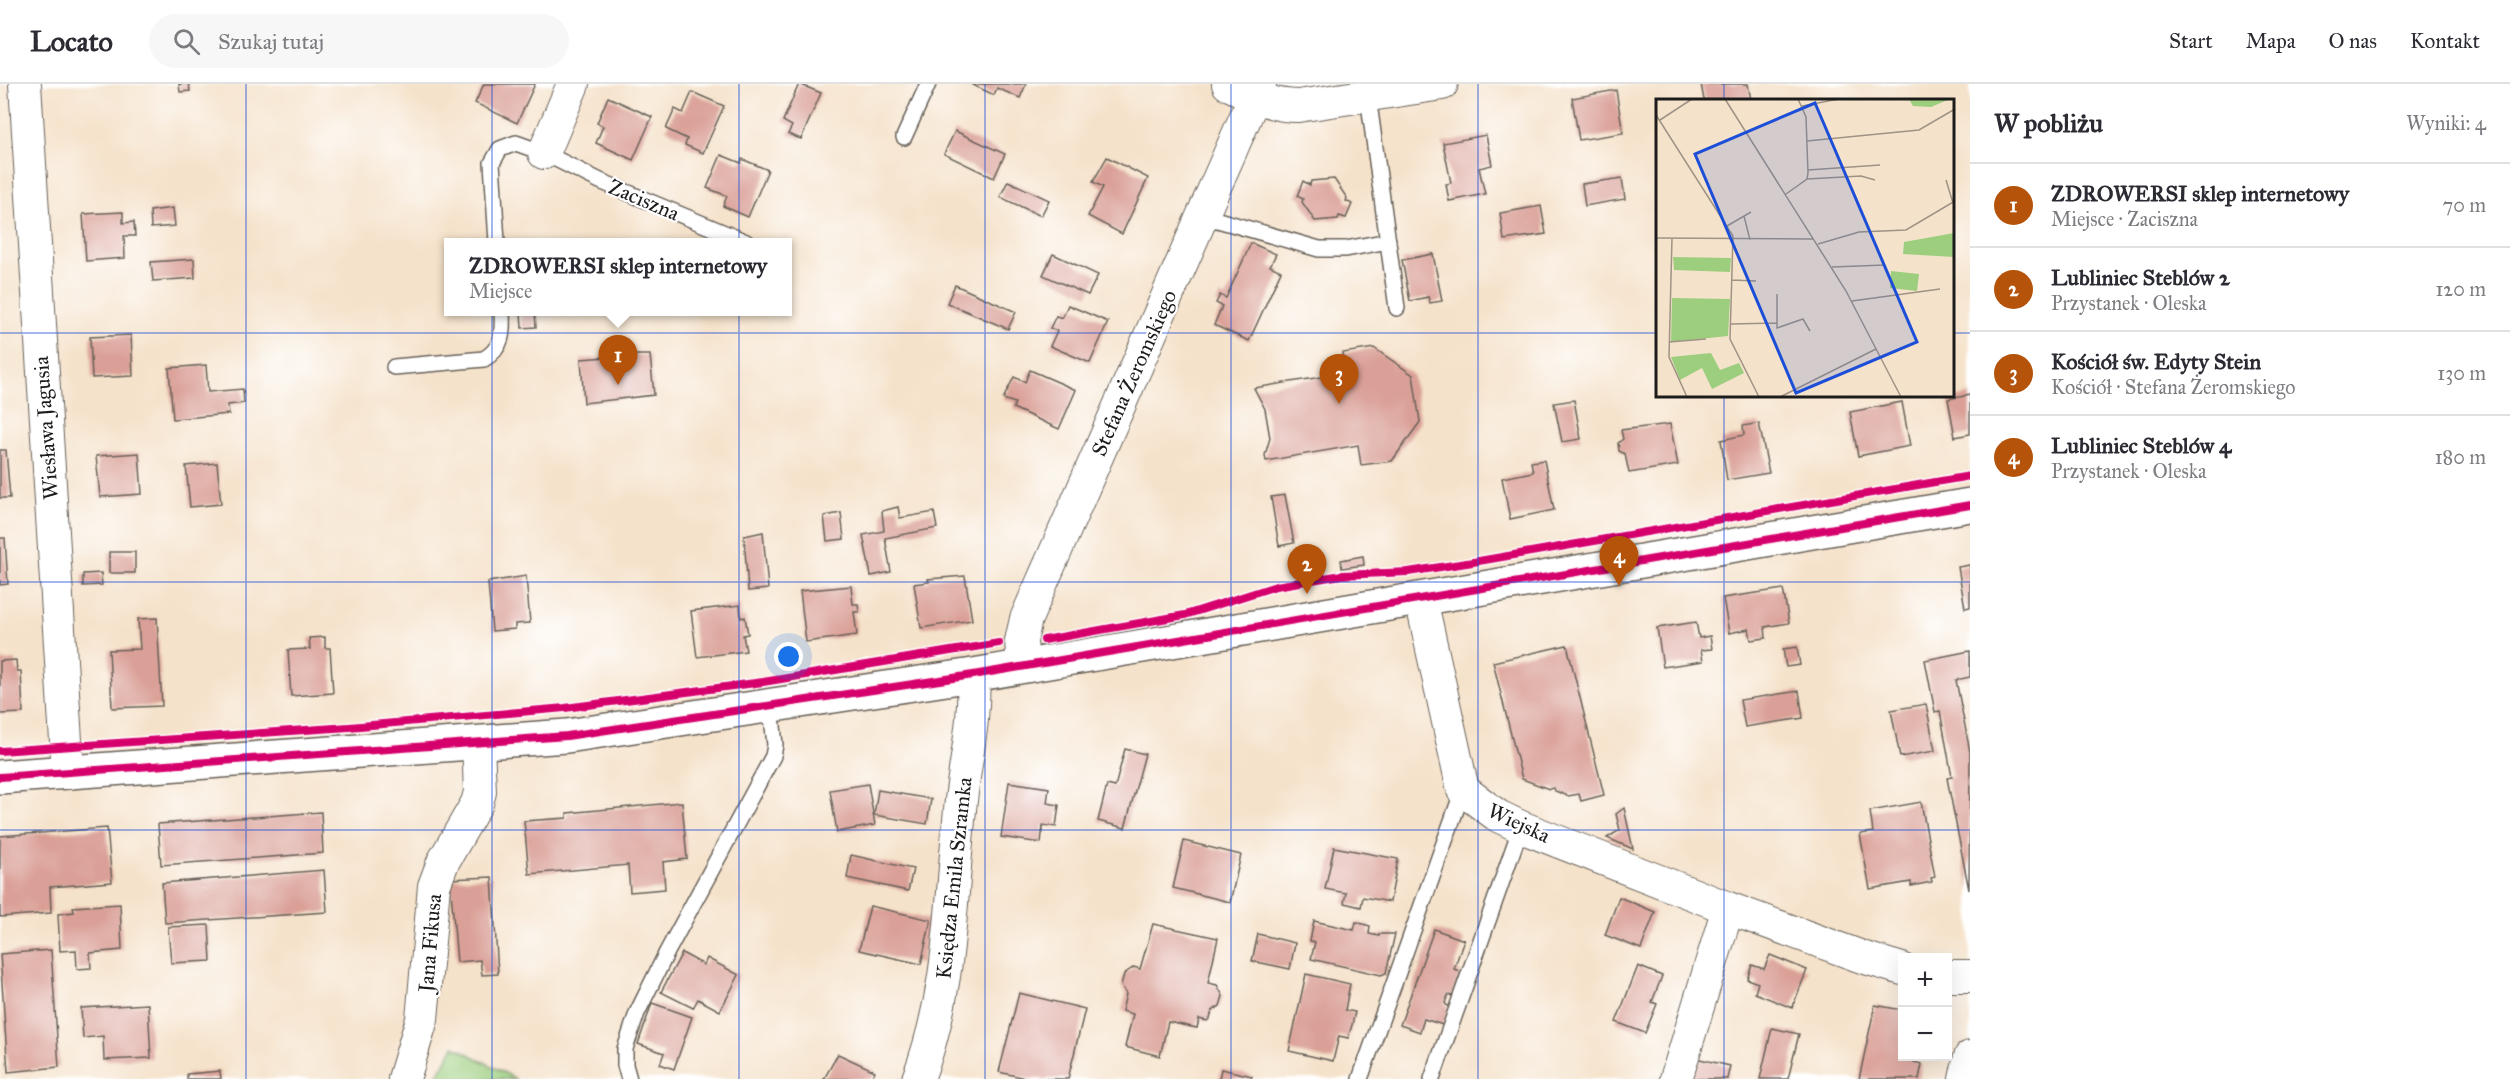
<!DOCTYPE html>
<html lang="pl">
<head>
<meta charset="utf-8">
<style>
  body { margin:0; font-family:"IM FELL Great Primer",serif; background:#f7f7f7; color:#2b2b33 }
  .controls { position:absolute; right:18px; bottom:18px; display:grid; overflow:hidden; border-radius:0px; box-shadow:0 6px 24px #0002 }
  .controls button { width:54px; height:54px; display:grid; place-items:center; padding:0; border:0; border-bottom:2px solid #e1e1e2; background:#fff; color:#2b2b33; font:30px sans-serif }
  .you { position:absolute; left:789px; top:573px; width:21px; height:21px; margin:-15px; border:4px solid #fff; border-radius:50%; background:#1a73e8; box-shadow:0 0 0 9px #1a73e833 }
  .badge { display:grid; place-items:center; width:39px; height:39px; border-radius:50%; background:#b45309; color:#fff; font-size:20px; font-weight:700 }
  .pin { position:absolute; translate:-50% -50px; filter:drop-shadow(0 2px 3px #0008) }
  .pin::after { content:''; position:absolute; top:32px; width:21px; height:18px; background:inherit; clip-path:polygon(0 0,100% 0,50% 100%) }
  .popup { position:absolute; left:444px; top:154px; width:348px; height:78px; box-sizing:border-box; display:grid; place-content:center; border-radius:0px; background:#fff; filter:drop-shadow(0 2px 4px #0005); font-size:20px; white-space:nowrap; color:#7c7c81 }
  .popup b { font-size:22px; color:#2b2b33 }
  .popup::after { content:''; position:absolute; left:50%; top:100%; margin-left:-12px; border:12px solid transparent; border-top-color:#fff }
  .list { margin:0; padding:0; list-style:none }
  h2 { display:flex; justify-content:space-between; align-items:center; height:78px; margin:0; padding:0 24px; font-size:26px }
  h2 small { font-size:20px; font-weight:400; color:#7c7c81 }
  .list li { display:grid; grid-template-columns:39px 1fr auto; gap:18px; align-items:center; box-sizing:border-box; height:84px; padding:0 24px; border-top:2px solid #e1e1e2 }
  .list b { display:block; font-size:22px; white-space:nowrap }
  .list p { margin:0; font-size:20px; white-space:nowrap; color:#7c7c81 }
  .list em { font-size:20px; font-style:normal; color:#7c7c81 }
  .icon { flex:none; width:33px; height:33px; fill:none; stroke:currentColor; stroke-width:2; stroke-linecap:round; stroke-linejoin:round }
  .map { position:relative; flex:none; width:1970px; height:995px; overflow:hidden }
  header { display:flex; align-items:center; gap:36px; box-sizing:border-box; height:84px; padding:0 30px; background:#fff; border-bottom:2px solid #e1e1e2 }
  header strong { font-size:28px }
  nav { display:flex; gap:33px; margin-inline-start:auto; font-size:21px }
  .search { width:420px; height:54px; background:#f7f7f7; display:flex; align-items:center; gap:15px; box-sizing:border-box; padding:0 21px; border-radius:33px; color:#7c7c81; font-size:22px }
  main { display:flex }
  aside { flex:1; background:#fff }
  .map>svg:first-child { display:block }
</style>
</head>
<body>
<header>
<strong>Locato</strong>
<div class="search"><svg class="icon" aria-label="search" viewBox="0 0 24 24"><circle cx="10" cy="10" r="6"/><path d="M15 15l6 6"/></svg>Szukaj tutaj</div>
<nav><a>Start</a><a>Mapa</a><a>O nas</a><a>Kontakt</a></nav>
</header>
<main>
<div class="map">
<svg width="1970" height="995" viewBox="0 0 1970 995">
  <rect width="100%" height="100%" fill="#fff"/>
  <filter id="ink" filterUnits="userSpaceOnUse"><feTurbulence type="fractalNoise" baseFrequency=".0167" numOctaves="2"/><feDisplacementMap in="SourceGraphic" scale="12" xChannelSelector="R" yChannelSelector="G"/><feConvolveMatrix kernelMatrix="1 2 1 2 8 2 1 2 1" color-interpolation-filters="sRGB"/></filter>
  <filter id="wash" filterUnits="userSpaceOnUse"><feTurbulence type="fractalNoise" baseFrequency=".008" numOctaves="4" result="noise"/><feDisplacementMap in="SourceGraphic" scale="24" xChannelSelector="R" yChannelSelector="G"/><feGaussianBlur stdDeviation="1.35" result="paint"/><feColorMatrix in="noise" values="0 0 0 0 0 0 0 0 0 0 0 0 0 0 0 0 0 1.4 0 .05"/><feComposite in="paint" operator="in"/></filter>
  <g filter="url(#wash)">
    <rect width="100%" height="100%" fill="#f5e2ca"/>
    <polygon fill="#9cce7e" stroke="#5c754d" stroke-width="1.5" points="454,962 516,995 436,995"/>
    <g id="blocks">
      <g fill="#daa097">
        <polygon points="179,0 189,0 190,7 180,8"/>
        <polygon points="484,0 535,0 517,39 475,19"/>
        <polygon points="799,0 821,9 801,55 788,50 792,42 783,37"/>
        <polygon points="971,0 1026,0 1020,14 997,4 994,11"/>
        <polygon points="1701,0 1748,0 1751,16 1704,16"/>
        <polygon points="1616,6 1623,49 1579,56 1572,14"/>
        <polygon points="692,8 724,22 703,69 685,61 687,55 666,45 675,25 683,29"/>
        <polygon points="608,13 652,33 633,76 596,59 603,42 597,39"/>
        <polygon points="955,47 1005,70 994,94 944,70"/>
        <polygon points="1486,51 1492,81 1479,84 1485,110 1449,117 1446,100 1451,99 1443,59"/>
        <polygon points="721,71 741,79 742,75 768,86 748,133 723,122 727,112 707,104"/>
        <polygon points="1107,73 1148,94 1122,150 1088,132 1103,103 1093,98"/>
        <polygon points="1622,94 1625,115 1585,122 1582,100"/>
        <polygon points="1334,95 1347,114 1346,117 1352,120 1346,134 1339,132 1338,135 1315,137 1302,118 1303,115 1297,112 1303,97 1310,101 1311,97"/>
        <polygon points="1008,97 1049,116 1041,132 1000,113"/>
        <polygon points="1541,122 1546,150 1504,156 1500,129"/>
        <polygon points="173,124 175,142 151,144 150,127"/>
        <polygon points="123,128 123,139 134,138 135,152 124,152 125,174 86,177 83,130"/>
        <polygon points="1251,159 1276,170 1270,182 1281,187 1249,257 1214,241 1222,222 1216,219 1220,211 1226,214"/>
        <polygon points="1053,170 1098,191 1088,211 1043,191"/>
        <polygon points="1433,170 1442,217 1430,219 1428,213 1410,217 1402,176"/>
        <polygon points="194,175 195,194 153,197 151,178"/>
        <polygon points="955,201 1016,228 1008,245 947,219"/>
        <polygon points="1068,221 1108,238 1090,279 1050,262 1057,247 1050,244 1056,232 1062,234"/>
        <polygon points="521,228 535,228 536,243 522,244"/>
        <polygon points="131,251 133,292 92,294 90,253"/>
        <polygon points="1374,264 1413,291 1420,338 1392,377 1361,381 1358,361 1266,377 1265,371 1270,354 1265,325 1254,304 1346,289 1343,269"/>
        <polygon points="634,271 650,271 654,311 584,319 581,275"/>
        <polygon points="206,281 208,308 243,305 244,319 228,321 229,330 173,335 169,284"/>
        <polygon points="1030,286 1076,306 1059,345 1013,324 1015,319 1003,315 1014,293 1025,298"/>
        <polygon points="1970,311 1970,350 1955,353 1948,315"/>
        <polygon points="1574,316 1581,355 1562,358 1554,319"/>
        <polygon points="1902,318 1910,362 1858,372 1850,328"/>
        <polygon points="1759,339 1769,389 1727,396 1721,356 1744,351 1743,342"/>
        <polygon points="1670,340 1678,381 1629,389 1625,370 1619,367 1618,359 1623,355 1621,346"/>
        <polygon points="0,366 6,366 10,414 0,414"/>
        <polygon points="139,369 142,410 100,413 96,372"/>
        <polygon points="1544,376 1554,426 1510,435 1502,394 1533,388 1531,378"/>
        <polygon points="217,379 221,420 190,423 186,382"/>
        <polygon points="1285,411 1294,459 1279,462 1271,413"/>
        <polygon points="898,423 900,434 934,428 937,444 885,454 891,488 871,492 863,451 884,447 882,427"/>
        <polygon points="841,429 844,455 827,457 824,432"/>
        <polygon points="763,448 768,505 748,507 744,452"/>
        <polygon points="0,454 5,454 8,500 0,501"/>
        <rect x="109" y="468" width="26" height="21"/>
        <polygon points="1363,472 1364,481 1342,484 1341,476"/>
        <polygon points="1970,481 1970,523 1965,524 1958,483"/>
        <polygon points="101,489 102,501 83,502 83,490"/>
        <polygon points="526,492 530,539 515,540 515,545 492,547 488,498"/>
        <polygon points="965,492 972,536 921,544 914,500 929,498 928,495"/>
        <polygon points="851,502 853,520 858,520 859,528 854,528 857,551 806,558 800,507"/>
        <polygon points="1783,505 1789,539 1765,543 1766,554 1751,556 1749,545 1729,549 1723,514"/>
        <polygon points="740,521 741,534 745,533 748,550 743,551 746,567 697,573 691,527"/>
        <polygon points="157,534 162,622 112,624 109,566 140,565 138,535"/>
        <polygon points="1696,538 1699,554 1710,552 1712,565 1701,566 1703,577 1663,583 1657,544"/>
        <polygon points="325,553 325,564 330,564 333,609 291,612 288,566 310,565 309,554"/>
        <polygon points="1567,561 1604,711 1581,717 1579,710 1568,712 1555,707 1554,704 1549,705 1522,695 1493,578"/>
        <polygon points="1797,563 1800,581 1786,583 1783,565"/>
        <polygon points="1970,567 1970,593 1956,596 1970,668 1969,806 1947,694 1952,693 1940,627 1935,628 1925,576"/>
        <polygon points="16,576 17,587 21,587 23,629 0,630 0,577"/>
        <polygon points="1799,607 1803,634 1745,643 1740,616"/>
        <polygon points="1926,620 1935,667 1900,673 1891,626"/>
        <polygon points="1125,665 1145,670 1125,744 1098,737 1107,701 1115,703"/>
        <polygon points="1009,698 1049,704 1047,719 1059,721 1056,743 1043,741 1041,759 1001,753"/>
        <polygon points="868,700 875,741 837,748 830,706"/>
        <polygon points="878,706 931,715 927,740 874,731"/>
        <polygon points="682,718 687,775 663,778 665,805 630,808 628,781 529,790 524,737 567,734 567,729"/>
        <polygon points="1921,718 1935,793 1931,794 1932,798 1911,802 1911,798 1870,805 1860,750 1873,748 1870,727"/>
        <polygon points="1624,724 1633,765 1607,754 1620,746 1616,730"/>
        <polygon points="321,728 323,769 161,781 158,740"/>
        <polygon points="107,744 112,798 50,803 51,829 0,833 0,752"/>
        <polygon points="1184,757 1241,771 1230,818 1173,804"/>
        <polygon points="1334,763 1398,775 1390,818 1363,813 1361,823 1344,819 1346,809 1325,805"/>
        <polygon points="851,771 913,785 908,807 847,794"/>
        <polygon points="324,786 327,828 165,839 162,799"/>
        <polygon points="492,793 498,890 482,891 480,876 457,878 450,795"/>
        <polygon points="1619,813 1655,828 1641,865 1605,851"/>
        <polygon points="120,820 122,866 90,869 91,884 77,885 76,866 60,867 58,830 74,828 73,823"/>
        <polygon points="870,822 931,836 921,880 859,866"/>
        <polygon points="1314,837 1354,846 1356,838 1370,842 1369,850 1379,852 1379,850 1395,850 1386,889 1381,891 1311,875 1315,858 1310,857"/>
        <polygon points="1153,840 1218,854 1208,899 1217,901 1223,912 1220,922 1212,927 1210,934 1207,937 1199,935 1197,944 1168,938 1160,972 1125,963 1133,930 1122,927 1126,910 1121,901 1124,890 1134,883 1140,885"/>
        <polygon points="209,841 211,877 171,879 168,843"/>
        <polygon points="1434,845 1464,856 1454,885 1461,888 1453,912 1448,911 1445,919 1449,924 1443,941 1424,935 1420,948 1400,941"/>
        <polygon points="1258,850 1295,859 1290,885 1252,877"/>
        <polygon points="51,866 59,983 8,988 0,870"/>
        <polygon points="682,869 704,881 707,874 739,891 720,927 698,915 693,924 661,908"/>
        <polygon points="1770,871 1807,886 1792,924 1755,909 1758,899 1747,895 1752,881 1764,885"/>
        <polygon points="1638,882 1662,892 1652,918 1657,920 1645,949 1616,938"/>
        <polygon points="1306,890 1350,900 1345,926 1355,928 1352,941 1348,954 1339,952 1333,977 1289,967"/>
        <polygon points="1019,909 1085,925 1068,995 1029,995 999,988"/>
        <polygon points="652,919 692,933 674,985 660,980 664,969 638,960"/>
        <polygon points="148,920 151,974 104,976 103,952 83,954 81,924"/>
        <polygon points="1875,921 1902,926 1902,972 1915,972 1914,978 1922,980 1919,995 1859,995"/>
        <polygon points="1772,944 1799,950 1788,995 1760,995"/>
        <polygon points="838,970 875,987 871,995 824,995"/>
        <polygon points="1687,972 1730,982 1727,995 1682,995"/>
        <polygon points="1221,985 1252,992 1251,995 1219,995"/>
        <polygon points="220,987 221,995 187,995 187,990"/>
      </g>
    </g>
  </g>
  <g filter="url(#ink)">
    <use href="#blocks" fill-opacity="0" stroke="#686159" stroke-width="1.5"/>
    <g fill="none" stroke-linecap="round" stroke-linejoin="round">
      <defs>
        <g id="lane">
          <polyline points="1368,12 1397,224"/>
          <polyline points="904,53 928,0"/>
          <polyline points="1204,132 1319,165 1346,165 1388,157"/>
          <polyline points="497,158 492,79 500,65 516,59 544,69 600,97 746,158"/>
          <path d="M394,283L484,275C503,264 503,248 502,228"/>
          <polyline points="629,995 625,981 625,965 637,929 667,868 773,672 775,661 771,623"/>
          <polyline points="1360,995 1463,706"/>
          <polyline points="1432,995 1521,743"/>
        </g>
        <g id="street">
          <polyline points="25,0 68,689"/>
          <path d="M1228,0C1251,11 1272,22 1298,22L1442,0"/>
          <polyline points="544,69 573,0"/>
          <polyline points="1421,515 1463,706 1498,732 1521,743 1728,824 1862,873 1902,885"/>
          <polyline points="1023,581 1021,557 1026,535 1260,0"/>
          <polyline points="1948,892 1970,892"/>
          <polyline points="404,995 422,935 434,802 443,778 477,719 480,708 478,659"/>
          <path d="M918,995C952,904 950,821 960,726C964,681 976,637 973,591"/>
          <polyline points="1676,995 1728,824"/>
          <polyline points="1965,995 1970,973"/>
        </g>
        <polyline id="secondary" points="0,693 567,652 973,591 1970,421"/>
      </defs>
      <use href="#lane" stroke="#686159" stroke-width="18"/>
      <use href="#street" stroke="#686159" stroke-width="34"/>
      <use href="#secondary" stroke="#686159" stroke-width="36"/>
      <use href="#lane" stroke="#fff" stroke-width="15"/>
      <use href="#street" stroke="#fff" stroke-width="32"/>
      <use href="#secondary" stroke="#fff" stroke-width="33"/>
      <defs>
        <g id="cycleway">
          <polyline points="1044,556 1185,531 1276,502 1342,491 1408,488 1473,478 1970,392"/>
          <polyline points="0,667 349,643 565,624 763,598 999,559"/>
          <polyline points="0,693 567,652 973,591 1970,421"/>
        </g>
      </defs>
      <use href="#cycleway" stroke="#fff" stroke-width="11"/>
      <use href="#cycleway" stroke="#d6006c" stroke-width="8"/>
    </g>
  </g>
  <path fill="none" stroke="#1d4ed8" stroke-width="1.5" stroke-opacity="0.55" d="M246,0V995M492,0V995M739,0V995M985,0V995M1231,0V995M1478,0V995M1724,0V16M0,249H1658M1954,249H1970M1724,312V995M0,498H1970M0,746H1970"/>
  <g text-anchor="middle" stroke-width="4.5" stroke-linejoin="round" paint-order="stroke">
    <g font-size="21" fill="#1c1c1c" stroke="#fff">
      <text transform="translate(644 116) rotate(23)" y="7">Zaciszna</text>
      <text transform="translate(1134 289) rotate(-66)" y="7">Stefana Żeromskiego</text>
      <text transform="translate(46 344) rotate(-94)" y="7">Wiesława Jagusia</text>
      <text transform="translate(1519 739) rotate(25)" y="7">Wiejska</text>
      <text transform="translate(954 794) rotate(-84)" y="7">Księdza Emila Szramka</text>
      <text transform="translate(430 859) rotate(-85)" y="7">Jana Fikusa</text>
    </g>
  </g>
  <g transform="translate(1656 15)">
    <rect width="298" height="298" fill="#f5e2ca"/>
    <path d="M253,0H294L275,8L257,7ZM298,134V158L247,155L248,143ZM17,158L75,159L74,173L18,171ZM235,172L263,175L261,192L234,189ZM16,199L74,200L72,237L15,243ZM55,254L64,271L83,264L88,274L56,290L46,269L24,281L15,258Z" fill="#9cce7e"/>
    <path fill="none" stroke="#9e9384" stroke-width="1.5" d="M69,0L190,192L245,298M146,7L183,0M0,16L77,137L74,240L103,298M4,21L36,0M151,42L263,31L299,10M152,71L224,66M151,80L205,77L219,81M290,81L297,104M130,95L151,80L152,74L150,18L142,0M88,117L94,141M71,127L95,113M0,139L158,140M16,139L13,258L31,298M162,145L203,133L250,131L299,102M176,168L229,166M76,181L100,182M121,195V229L147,220L154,232M196,202L284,190M75,225L121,224M13,243L50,240M124,298L220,250"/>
    <path fill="#1d4ed8" fill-opacity="0.15" stroke="#1d4ed8" stroke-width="3" d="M159,4L261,243L140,294L39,55Z"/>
    <rect width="298" height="298" fill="none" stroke="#1c1c1c" stroke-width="3"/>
  </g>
</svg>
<div class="controls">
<button>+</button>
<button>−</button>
</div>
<div class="you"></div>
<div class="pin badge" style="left:618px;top:301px">1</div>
<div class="popup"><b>ZDROWERSI sklep internetowy</b>Miejsce</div>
<div class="pin badge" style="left:1307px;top:510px">2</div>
<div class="pin badge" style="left:1339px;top:320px">3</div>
<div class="pin badge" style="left:1619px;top:502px">4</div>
</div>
<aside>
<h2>W pobliżu<small>Wyniki: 4</small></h2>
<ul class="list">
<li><span class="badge">1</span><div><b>ZDROWERSI sklep internetowy</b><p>Miejsce · Zaciszna</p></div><em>70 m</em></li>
<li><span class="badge">2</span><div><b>Lubliniec Steblów 2</b><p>Przystanek · Oleska</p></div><em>120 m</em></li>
<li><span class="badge">3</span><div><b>Kościół św. Edyty Stein</b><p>Kościół · Stefana Żeromskiego</p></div><em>130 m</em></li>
<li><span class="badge">4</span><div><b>Lubliniec Steblów 4</b><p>Przystanek · Oleska</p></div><em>180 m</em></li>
</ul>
</aside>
</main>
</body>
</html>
